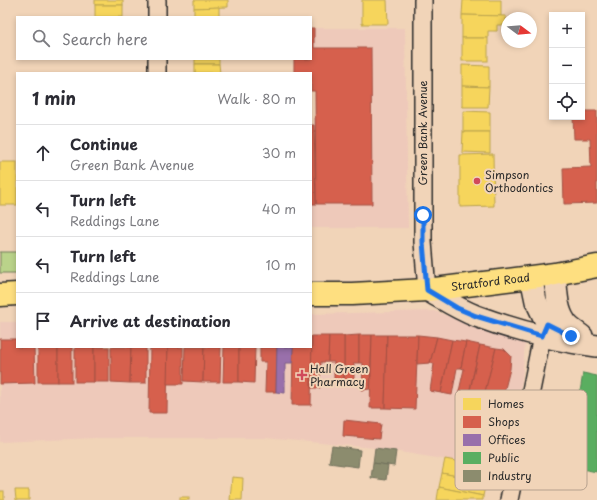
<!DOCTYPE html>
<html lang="en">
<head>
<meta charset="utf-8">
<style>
  body { margin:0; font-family:"Playpen Sans",sans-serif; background:#f2f2f3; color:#2b2b33 }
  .controls { position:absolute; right:12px; top:12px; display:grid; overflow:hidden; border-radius:0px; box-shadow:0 2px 6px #0003 }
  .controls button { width:36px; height:36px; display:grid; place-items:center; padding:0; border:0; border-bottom:1px solid #e1e1e2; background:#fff; color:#2b2b33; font:20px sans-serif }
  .compass { position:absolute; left:501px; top:12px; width:36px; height:36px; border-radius:50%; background:#fff; box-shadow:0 2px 6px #0003; rotate:106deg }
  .stop { position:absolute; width:12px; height:12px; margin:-9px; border:3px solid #1a73e8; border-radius:50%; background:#fff }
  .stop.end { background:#1a73e8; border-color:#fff; box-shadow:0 1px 4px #0008 }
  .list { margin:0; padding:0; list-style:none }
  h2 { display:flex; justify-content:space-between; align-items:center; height:52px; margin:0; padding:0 16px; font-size:17px }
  h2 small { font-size:13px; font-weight:400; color:#7c7c81 }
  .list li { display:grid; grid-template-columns:26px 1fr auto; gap:12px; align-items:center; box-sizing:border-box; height:56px; padding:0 16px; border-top:1px solid #e1e1e2 }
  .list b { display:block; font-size:15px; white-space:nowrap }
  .list p { margin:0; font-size:13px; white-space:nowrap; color:#7c7c81 }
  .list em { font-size:13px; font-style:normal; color:#7c7c81 }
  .icon { flex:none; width:22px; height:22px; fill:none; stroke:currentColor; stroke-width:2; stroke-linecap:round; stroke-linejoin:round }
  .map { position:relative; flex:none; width:597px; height:500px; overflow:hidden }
  .search { position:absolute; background:#fff; box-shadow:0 2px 6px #0003; left:16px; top:16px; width:296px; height:44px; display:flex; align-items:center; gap:10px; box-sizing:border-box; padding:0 14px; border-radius:0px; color:#7c7c81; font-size:15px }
  .panel { position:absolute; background:#fff; box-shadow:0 2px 6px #0003; left:16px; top:72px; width:296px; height:276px; border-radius:0px }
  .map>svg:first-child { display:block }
</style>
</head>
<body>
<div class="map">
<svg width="597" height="500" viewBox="0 0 597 500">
  <rect width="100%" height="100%" fill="#f1d4b8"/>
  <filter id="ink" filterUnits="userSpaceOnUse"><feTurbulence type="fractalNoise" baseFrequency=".025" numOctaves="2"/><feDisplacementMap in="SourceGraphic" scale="8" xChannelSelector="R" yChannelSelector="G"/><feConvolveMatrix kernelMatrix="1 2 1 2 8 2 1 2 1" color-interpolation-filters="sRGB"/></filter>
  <g filter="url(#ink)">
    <g fill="#eec9ba">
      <polygon points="311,28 405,28 408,228 311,228 311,125 314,125 315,91 311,73"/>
      <polygon points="434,311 525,343 522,381 498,468 375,448 265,438 96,438 0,442 0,322 17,322 17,347 311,347 311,314"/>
    </g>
    <rect fill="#bad38a" stroke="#727f5a" x="0" y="252" width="17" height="21"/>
    <g fill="#f6d55c" stroke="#b9a24d">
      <rect x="95" y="0" width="28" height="5"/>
      <polygon points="194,0 228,0 228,7 194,8"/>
      <polygon points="362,0 387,0 388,24 362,24"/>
      <polygon points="463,0 501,0 501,16 462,15"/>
      <rect x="95" y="5" width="28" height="12"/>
      <polygon points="219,7 219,17 194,17 194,8"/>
      <polygon points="462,15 506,16 506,25 497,25 497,31 488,31 488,38 462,38"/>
      <rect x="462" y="38" width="26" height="23"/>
      <rect x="195" y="59" width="24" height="5"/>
      <polygon points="195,64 219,64 220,73 195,73"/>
      <polygon points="462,65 489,66 489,87 462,86"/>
      <polygon points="462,86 489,87 488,107 462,107"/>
      <polygon points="463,111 490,112 490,132 463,132"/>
      <polygon points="463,132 490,132 490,153 462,152"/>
      <polygon points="493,154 494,206 460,207 460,155"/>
      <rect x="0" y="162" width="17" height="43"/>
      <polygon points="445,459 489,467 486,482 442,473"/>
      <polygon points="442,473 486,482 483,496 439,487"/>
      <polygon points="232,477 243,478 242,500 230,500"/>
      <polygon points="439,487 483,496 483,500 437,500"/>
      <polygon points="15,490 29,490 29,500 16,500"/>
      <rect x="0" y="491" width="4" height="9"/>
      <rect x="180" y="497" width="9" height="3"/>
    </g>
    <g fill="#d6604d" stroke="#a35043">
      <polygon points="311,28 314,28 314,48 371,48 372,204 316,204 315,91 311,91 311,73 294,73 294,59 311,59"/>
      <polygon points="582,111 597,111 597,203 564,204 563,168 591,167 590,139 574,139 573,117 582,117"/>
      <polygon points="311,125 314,125 316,204 311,204"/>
      <polygon points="359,335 359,363 354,363 354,381 344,381 344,336"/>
      <polygon points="359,335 372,335 370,389 362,390 363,363 359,363"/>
      <polygon points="372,335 387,335 385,408 370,408"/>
      <polygon points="387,335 418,335 415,409 385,408"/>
      <polygon points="418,335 437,337 430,363 417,364"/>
      <polygon points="311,336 312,336 311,405 292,405 293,347 311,347"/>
      <polygon points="312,336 329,336 328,362 321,362 320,388 311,388"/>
      <polygon points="329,336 344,336 344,381 334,380 334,362 328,362"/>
      <polygon points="437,337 452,340 441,393 430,391 434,364 430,363"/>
      <polygon points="0,339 17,339 17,347 34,347 35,383 0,384"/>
      <polygon points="452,340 466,342 461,368 457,368 452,395 441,393"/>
      <polygon points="466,342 480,345 467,402 457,400 464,369 461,368"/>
      <polygon points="480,345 496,348 476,429 462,427"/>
      <rect x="38" y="347" width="20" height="35"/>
      <rect x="58" y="347" width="14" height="35"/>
      <rect x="75" y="347" width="19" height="35"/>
      <rect x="94" y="347" width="15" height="35"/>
      <polygon points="111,347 131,347 130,383 111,382"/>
      <polygon points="131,347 146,347 146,383 130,383"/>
      <polygon points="150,347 168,347 167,413 149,413"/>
      <polygon points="168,347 183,347 183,384 167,384"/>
      <polygon points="185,347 204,347 203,382 184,381"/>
      <polygon points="204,347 221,347 220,382 203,382"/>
      <polygon points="224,347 239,347 239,382 223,382"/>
      <polygon points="239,347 255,347 254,383 239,382"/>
      <polygon points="260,347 277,347 276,392 265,392 266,362 260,362"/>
      <polygon points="496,348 504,349 511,356 510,369 502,400 484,396"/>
      <polygon points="344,420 381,424 379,439 343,436"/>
    </g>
    <polygon fill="#9970ab" stroke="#785b85" points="277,347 293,347 292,363 285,363 285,393 276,392"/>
    <polygon fill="#5aae61" stroke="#4c8751" points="583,373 597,376 597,472 582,469 584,459 563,455 570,417 576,418"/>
    <g fill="#8c8c6e" stroke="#6f6f5a">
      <polygon points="332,446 360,450 358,467 329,463"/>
      <polygon points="375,448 396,451 394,466 373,463"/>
      <polygon points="373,463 388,465 386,480 371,478"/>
    </g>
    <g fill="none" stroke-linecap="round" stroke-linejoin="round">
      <defs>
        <g id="minor">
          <polyline points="157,0 157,17"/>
          <polyline points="423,0 423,242 427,290"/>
          <polyline points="157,59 157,73"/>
          <polyline points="509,500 542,336 547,325"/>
        </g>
        <g id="tertiary">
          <path d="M555,274C557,289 556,308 565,321C568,327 577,332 582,336"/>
          <polyline points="531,277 536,301 547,324 571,336"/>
          <path d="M427,290C443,299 458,309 476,316C514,330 556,341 597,346"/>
        </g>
        <g id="trunk">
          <path id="s1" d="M311,294H352L427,290L555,274L597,266"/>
          <polyline points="0,295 17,294"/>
        </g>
      </defs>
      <use href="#minor" stroke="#2b2b2b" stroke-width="20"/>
      <use href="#tertiary" stroke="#2b2b2b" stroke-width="24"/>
      <use href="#trunk" stroke="#2b2b2b" stroke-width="25"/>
      <use href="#minor" stroke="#f1d4b8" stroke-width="17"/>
      <use href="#tertiary" stroke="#f1d4b8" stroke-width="21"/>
      <use href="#trunk" stroke="#fedf80" stroke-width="22"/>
    </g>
  </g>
  <g fill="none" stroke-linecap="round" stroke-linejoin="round" filter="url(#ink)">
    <polyline stroke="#1a73e8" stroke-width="5" points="423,215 423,242 427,290 457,308 476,316 542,336 547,324 571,336"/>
  </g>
  <g fill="#d1495b" stroke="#f1d4b8" stroke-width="1.5">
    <circle cx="477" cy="181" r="4"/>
    <path d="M300 369h4v4h4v4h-4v4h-4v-4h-4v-4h4z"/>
  </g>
  <g text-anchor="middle" stroke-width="4" stroke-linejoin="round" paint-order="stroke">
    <g font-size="11" fill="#2b2b2b" stroke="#f1d4b8">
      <text transform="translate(423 133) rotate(-90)" y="4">Green Bank Avenue</text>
      <text dy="4" stroke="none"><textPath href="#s1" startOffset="180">Stratford Road</textPath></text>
    </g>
    <g font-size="11" fill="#2b2b2b" stroke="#f1d4b8" text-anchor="start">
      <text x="485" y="179">Simpson<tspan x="485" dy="13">Orthodontics</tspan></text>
      <text x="310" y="373">Hall Green<tspan x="310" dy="13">Pharmacy</tspan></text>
    </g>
  </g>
  <rect x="455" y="390" width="132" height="100" rx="6" fill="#f1d4b8" stroke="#b6a18e" stroke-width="1"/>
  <rect x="463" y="398" width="18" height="12" fill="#f6d55c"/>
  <rect x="463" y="416" width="18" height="12" fill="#d6604d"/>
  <rect x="463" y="434" width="18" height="12" fill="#9970ab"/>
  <rect x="463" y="452" width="18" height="12" fill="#5aae61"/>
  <rect x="463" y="470" width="18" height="12" fill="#8c8c6e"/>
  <g font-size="11" fill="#2b2b2b">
    <text x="488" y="408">Homes</text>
    <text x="488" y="426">Shops</text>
    <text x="488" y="444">Offices</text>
    <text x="488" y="462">Public</text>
    <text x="488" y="480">Industry</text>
  </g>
</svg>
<div class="controls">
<button>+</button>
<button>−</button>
<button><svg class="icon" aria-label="locate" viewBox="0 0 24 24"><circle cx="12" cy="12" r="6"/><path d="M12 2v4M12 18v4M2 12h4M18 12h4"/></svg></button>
</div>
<svg class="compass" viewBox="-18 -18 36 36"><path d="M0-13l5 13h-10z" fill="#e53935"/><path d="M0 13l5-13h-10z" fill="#7c7c81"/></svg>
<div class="stop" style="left:423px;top:215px"></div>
<div class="stop end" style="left:571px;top:336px"></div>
<div class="search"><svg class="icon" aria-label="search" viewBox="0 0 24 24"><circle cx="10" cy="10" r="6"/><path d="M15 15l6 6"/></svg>Search here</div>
<section class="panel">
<h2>1 min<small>Walk · 80 m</small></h2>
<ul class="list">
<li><svg class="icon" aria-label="ahead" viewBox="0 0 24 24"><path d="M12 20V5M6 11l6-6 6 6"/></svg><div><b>Continue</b><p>Green Bank Avenue</p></div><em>30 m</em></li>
<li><svg class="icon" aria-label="left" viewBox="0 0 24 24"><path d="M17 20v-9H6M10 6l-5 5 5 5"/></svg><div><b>Turn left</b><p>Reddings Lane</p></div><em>40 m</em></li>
<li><svg class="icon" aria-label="left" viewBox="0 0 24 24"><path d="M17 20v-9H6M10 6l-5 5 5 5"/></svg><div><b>Turn left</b><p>Reddings Lane</p></div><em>10 m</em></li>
<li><svg class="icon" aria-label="arrive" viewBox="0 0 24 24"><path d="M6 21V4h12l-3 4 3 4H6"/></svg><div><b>Arrive at destination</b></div></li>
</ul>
</section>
</div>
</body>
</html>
